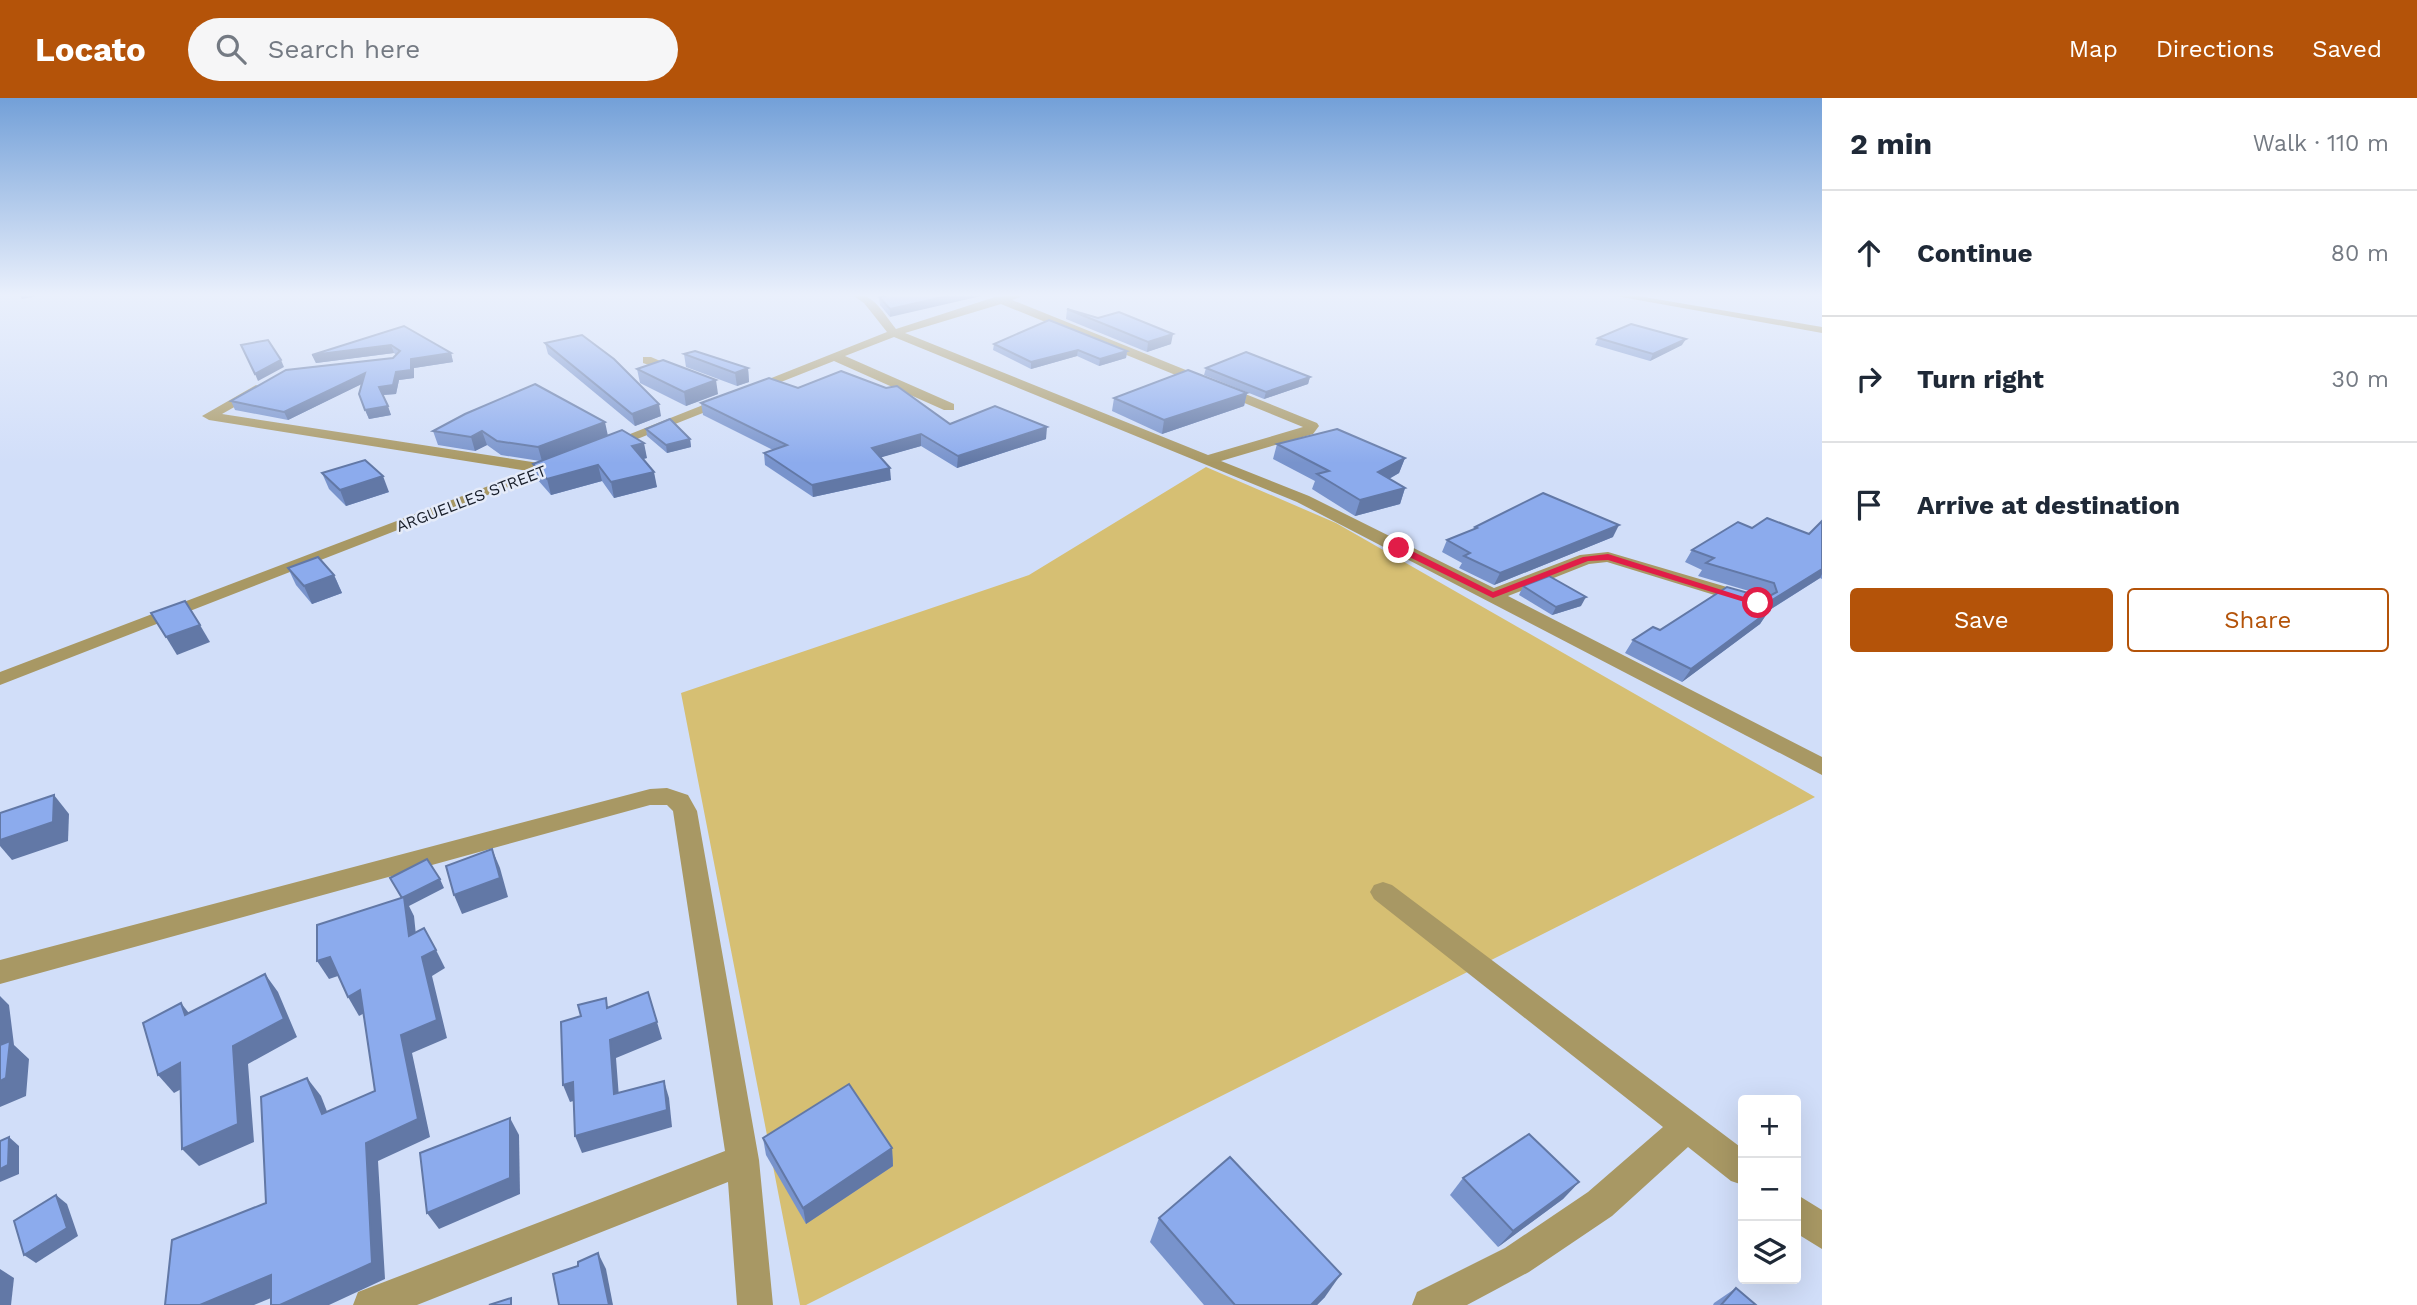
<!DOCTYPE html>
<html lang="en">
<head>
<meta charset="utf-8">
<style>
  body { margin:0; font-family:"Work Sans",sans-serif; background:#f6f6f7; color:#1f2937 }
  .controls { position:absolute; right:21px; bottom:21px; display:grid; overflow:hidden; border-radius:7px; box-shadow:0 7px 28px #0002 }
  .controls button { width:63px; height:63px; display:grid; place-items:center; padding:0; border:0; border-bottom:2px solid #e0e1e3; background:#fff; color:#1f2937; font:35px sans-serif }
  .stop { position:absolute; width:21px; height:21px; margin:-16px; border:5px solid #e11d48; border-radius:50%; background:#fff }
  .stop.end { background:#e11d48; border-color:#fff; box-shadow:0 2px 7px #0008 }
  .list { margin:0; padding:0; list-style:none }
  h2 { display:flex; justify-content:space-between; align-items:center; height:91px; margin:0; padding:0 28px; font-size:30px }
  h2 small { font-size:23px; font-weight:400; color:#747a83 }
  .list li { display:grid; grid-template-columns:46px 1fr auto; gap:21px; align-items:center; box-sizing:border-box; height:126px; padding:0 28px; border-top:2px solid #e0e1e3 }
  .list b { display:block; font-size:26px; white-space:nowrap }
  .list em { font-size:23px; font-style:normal; color:#747a83 }
  .actions { display:flex; gap:14px; padding:21px 28px }
  .actions a { flex:1; padding:16px 0; border:2px solid #b45309; border-radius:7px; text-align:center; font-size:24px; color:#b45309 }
  .actions .main { background:#b45309; color:#fff }
  .icon { flex:none; width:38px; height:38px; fill:none; stroke:currentColor; stroke-width:2; stroke-linecap:round; stroke-linejoin:round }
  .map { position:relative; flex:none; width:1822px; height:1207px; overflow:hidden }
  header { display:flex; align-items:center; gap:42px; box-sizing:border-box; height:98px; padding:0 35px; background:#b45309; color:#fff }
  header strong { font-size:33px }
  nav { display:flex; gap:38px; margin-inline-start:auto; font-size:24px }
  .search { width:490px; height:63px; background:#f6f6f7; display:flex; align-items:center; gap:18px; box-sizing:border-box; padding:0 24px; border-radius:38px; color:#747a83; font-size:26px }
  main { display:flex }
  aside { flex:1; background:#fff }
  .map>svg:first-child { display:block }
</style>
</head>
<body>
<header>
<strong>Locato</strong>
<div class="search"><svg class="icon" aria-label="search" viewBox="0 0 24 24"><circle cx="10" cy="10" r="6"/><path d="M15 15l6 6"/></svg>Search here</div>
<nav><a>Map</a><a>Directions</a><a>Saved</a></nav>
</header>
<main>
<div class="map">
<svg width="1822" height="1207" viewBox="0 0 1822 1207">
  <rect width="100%" height="100%" fill="#d1def9"/>
  <polygon fill="#d6bf73" points="1206,369 1336,425 1815,699 806,1207 800,1207 681,595 1029,477"/>
  <g fill="none" stroke-linecap="round" stroke-linejoin="round">
    <g fill="#a89864" fill-rule="evenodd">
      <path d="M851,196C873,194 883,215 896,231L995,199L1027,196L1012,202L1317,325L1319,328L1313,336L1221,363L1309,398L1494,490L1580,457L1608,454L1754,497L1756,501L1754,505L1747,507L1607,464L1589,466L1508,498L1822,659V677L1297,404L894,239L845,258L954,306V312H944L834,263L612,351H602L600,348L887,234L864,205ZM1001,206L1303,329L1208,357L905,235Z"/>
      <polygon points="1605,196 1626,196 1822,229 1822,235"/>
      <polygon points="643,259 651,259 686,274 680,278 643,265"/>
      <polygon points="256,287 263,291 261,294 222,316 545,366 560,362 567,366 0,587 0,574 528,373 209,322 202,318"/>
      <polygon points="667,690 688,697 697,713 759,1062 773,1207 737,1207 728,1084 417,1207 353,1207 358,1194 725,1053 673,713 667,707 650,707 0,886 0,862 650,691"/>
      <polygon points="1383,784 1392,787 1743,1051 1743,1087 1731,1083 1688,1049 1612,1118 1529,1174 1467,1207 1412,1207 1417,1194 1505,1150 1588,1094 1663,1029 1374,801 1370,794 1374,787"/>
      <polygon points="1796,1096 1822,1112 1822,1151 1796,1135"/>
    </g>
  </g>
  <g fill="#7893cc">
    <polygon points="893,196 890,219 880,207 879,199"/>
    <polygon points="1067,211 1171,246 1147,254 1066,221"/>
    <polygon points="404,228 451,255 453,264 414,270 414,280 399,282 396,296 383,297 391,317 369,321 359,296 361,286 288,322 235,312 231,303 393,260 396,257 394,255 316,265 312,257"/>
    <polygon points="1598,240 1682,247 1650,263 1595,247"/>
    <polygon points="545,245 661,318 635,328 548,256"/>
    <polygon points="994,246 1127,253 1126,260 1099,268 1077,258 1031,271 993,252"/>
    <polygon points="684,256 748,270 749,284 737,288 686,269"/>
    <polygon points="1206,270 1310,279 1308,286 1264,301 1204,277"/>
    <polygon points="637,271 718,296 686,308 640,285"/>
    <polygon points="798,290 950,326 1046,341 957,370 921,348 881,359 891,382 813,399 765,367 764,355 773,352 703,317 701,305"/>
    <polygon points="1247,295 1244,308 1162,336 1112,313 1114,300"/>
    <polygon points="465,316 608,338 647,360 643,361 657,389 614,400 602,383 551,397 537,381 533,366 540,363 501,357 487,347 475,353 438,347 433,333"/>
    <polygon points="646,331 690,341 691,349 667,355 647,338"/>
    <polygon points="1277,346 1405,360 1399,375 1389,381 1405,390 1400,406 1355,418 1312,391 1315,383 1273,361"/>
    <polygon points="322,375 389,394 346,408 329,391"/>
    <polygon points="1822,423 1822,481 1820,480 1768,513 1760,526 1682,584 1625,555 1633,542 1766,500 1766,498 1698,478 1702,472 1685,464 1692,452 1752,430 1809,436"/>
    <polygon points="1475,429 1613,439 1494,487 1459,470 1462,465 1442,454 1447,442 1473,432"/>
    <polygon points="288,470 334,477 342,495 312,506 296,487"/>
    <polygon points="1523,488 1581,508 1552,517 1519,497"/>
    <polygon points="763,1040 892,1050 893,1068 806,1126 766,1057"/>
    <polygon points="1463,1080 1579,1084 1563,1101 1498,1149 1450,1097"/>
    <polygon points="1159,1120 1325,1199 1317,1207 1204,1207 1150,1144"/>
    <polygon points="1736,1190 1756,1207 1713,1207 1714,1205"/>
  </g>
  <g fill="#6278a6">
    <polygon points="19,196 48,196 22,201"/>
    <polygon points="957,196 990,196 890,219 890,211"/>
    <polygon points="1173,236 1171,246 1147,254 1148,244"/>
    <polygon points="1686,241 1682,247 1650,263 1653,256"/>
    <polygon points="391,247 394,255 316,265 312,257"/>
    <polygon points="1078,252 1077,258 1031,271 1031,264"/>
    <polygon points="1127,253 1126,260 1099,268 1100,261"/>
    <polygon points="451,255 453,264 414,270 414,280 399,282 396,296 382,297 379,289 411,261"/>
    <polygon points="281,262 284,269 258,283 255,276"/>
    <polygon points="748,270 749,284 737,288 735,275"/>
    <polygon points="365,275 368,283 288,322 284,314"/>
    <polygon points="1310,279 1308,286 1264,301 1266,294"/>
    <polygon points="716,282 718,296 686,308 684,294"/>
    <polygon points="1247,295 1244,308 1162,336 1164,322"/>
    <polygon points="659,306 661,318 635,328 632,316"/>
    <polygon points="388,308 391,317 369,321 365,312"/>
    <polygon points="605,324 608,338 542,363 538,349"/>
    <polygon points="1047,329 1046,341 957,370 958,358"/>
    <polygon points="482,333 487,347 475,353 471,339"/>
    <polygon points="921,336 921,348 872,362 872,350"/>
    <polygon points="690,341 691,349 667,355 666,347"/>
    <polygon points="644,345 647,360 635,363 632,348"/>
    <polygon points="1405,360 1399,375 1373,390 1378,374"/>
    <polygon points="598,367 602,383 551,397 547,381"/>
    <polygon points="890,370 891,382 813,399 812,387"/>
    <polygon points="654,374 657,389 614,400 611,384"/>
    <polygon points="383,378 389,394 346,408 340,392"/>
    <polygon points="1405,390 1400,406 1355,418 1360,402"/>
    <polygon points="1619,427 1613,439 1494,487 1500,475"/>
    <polygon points="1822,471 1822,476 1820,480 1752,523 1761,509"/>
    <polygon points="334,477 342,495 312,506 304,488"/>
    <polygon points="1586,499 1581,508 1552,517 1556,509"/>
    <polygon points="1769,513 1760,526 1682,584 1691,571"/>
    <polygon points="200,527 210,544 177,557 166,539"/>
    <polygon points="54,697 69,716 68,743 12,762 0,748 0,742"/>
    <polygon points="492,751 500,770 508,799 462,816 454,797"/>
    <polygon points="440,781 444,790 409,808 414,818 418,857 409,838 402,800"/>
    <polygon points="436,852 445,870 432,878 447,940 412,955 430,1039 378,1063 385,1181 329,1207 280,1207 366,1045 401,937 422,859"/>
    <polygon points="330,859 341,877 329,881 317,863"/>
    <polygon points="265,876 278,894 297,939 248,966 254,1044 199,1068 182,1051 233,948"/>
    <polygon points="360,892 372,911 359,918 348,899"/>
    <polygon points="0,898 9,907 14,947 29,961 26,998 0,1009"/>
    <polygon points="181,905 196,924 185,917"/>
    <polygon points="657,924 662,941 616,960 620,1013 614,996 610,942"/>
    <polygon points="180,965 196,983 174,995 158,977"/>
    <polygon points="307,980 321,998 335,1034 322,1016"/>
    <polygon points="664,983 669,1000 672,1029 582,1055 575,1038"/>
    <polygon points="573,984 580,1001 570,1004 563,987"/>
    <polygon points="510,1020 519,1037 520,1096 439,1131 427,1115"/>
    <polygon points="9,1039 19,1048 19,1076 0,1084 0,1071"/>
    <polygon points="892,1050 893,1068 806,1126 803,1110"/>
    <polygon points="1579,1084 1563,1101 1498,1149 1513,1133"/>
    <polygon points="56,1097 67,1106 78,1138 36,1165 24,1157"/>
    <polygon points="598,1155 606,1171 613,1207 609,1207"/>
    <polygon points="0,1171 14,1180 11,1207 0,1207"/>
    <polygon points="1341,1176 1325,1199 1317,1207 1311,1207"/>
    <polygon points="271,1177 288,1193 254,1207 200,1207"/>
  </g>
  <g fill="#8cabed" stroke="#6278a6" stroke-width="2">
    <polygon points="893,196 957,196 890,211 879,199"/>
    <polygon points="1067,211 1098,220 1119,214 1173,236 1148,244"/>
    <polygon points="1049,222 1127,253 1100,261 1078,252 1031,264 994,246"/>
    <polygon points="1631,226 1686,241 1653,256 1598,240"/>
    <polygon points="404,228 451,255 411,261 411,272 396,274 393,287 379,289 388,308 365,312 359,296 365,275 284,314 231,303 286,272 393,260 400,253 391,247 312,257"/>
    <polygon points="582,237 614,261 659,306 632,316 545,245"/>
    <polygon points="268,242 281,262 255,276 241,247"/>
    <polygon points="695,253 748,270 735,275 684,256"/>
    <polygon points="1246,254 1310,279 1266,294 1206,270"/>
    <polygon points="663,262 716,282 684,294 637,271"/>
    <polygon points="1188,272 1247,295 1164,322 1114,300"/>
    <polygon points="841,273 886,290 897,288 950,326 995,308 1047,329 958,358 921,336 872,350 890,370 812,387 764,355 787,347 701,305 769,280 798,290"/>
    <polygon points="535,286 605,324 538,349 497,343 482,333 471,339 433,333 465,316"/>
    <polygon points="670,321 690,341 666,347 646,331"/>
    <polygon points="1337,331 1405,360 1378,374 1405,390 1360,402 1317,376 1329,373 1277,346"/>
    <polygon points="622,332 644,345 632,348 654,374 611,384 598,367 547,381 533,366"/>
    <polygon points="365,362 383,378 340,392 322,375"/>
    <polygon points="1543,395 1619,427 1500,475 1464,458 1470,455 1447,442 1477,430 1475,429"/>
    <polygon points="1767,420 1809,436 1822,423 1822,471 1761,509 1769,513 1691,571 1633,542 1653,529 1660,532 1727,489 1766,500 1777,494 1774,485 1706,465 1714,460 1692,452 1738,424 1752,430"/>
    <polygon points="318,459 334,477 304,488 288,470"/>
    <polygon points="1549,478 1586,499 1556,509 1523,488"/>
    <polygon points="185,503 200,527 166,539 151,515"/>
    <polygon points="54,697 53,724 0,742 0,715"/>
    <polygon points="492,751 500,780 454,797 446,768"/>
    <polygon points="427,761 440,781 402,800 390,780"/>
    <polygon points="404,799 409,838 424,830 436,852 422,859 437,922 401,937 418,1021 366,1045 372,1165 280,1207 271,1207 271,1177 200,1207 165,1207 172,1142 266,1105 261,999 307,980 322,1016 375,993 360,892 348,899 330,859 317,863 317,827"/>
    <polygon points="265,876 284,921 233,948 238,1026 182,1051 180,965 158,977 143,925 181,905 185,917"/>
    <polygon points="648,894 657,924 610,942 614,996 664,983 667,1012 575,1038 573,984 563,987 561,924 581,918 578,907 606,900 607,910"/>
    <polygon points="10,943 6,980 0,983 0,947"/>
    <polygon points="849,986 892,1050 803,1110 763,1040"/>
    <polygon points="510,1020 510,1080 427,1115 420,1055"/>
    <polygon points="1529,1036 1579,1084 1513,1133 1463,1080"/>
    <polygon points="9,1039 8,1067 0,1071 0,1043"/>
    <polygon points="1230,1059 1341,1176 1311,1207 1235,1207 1159,1120"/>
    <polygon points="56,1097 67,1130 24,1157 14,1123"/>
    <polygon points="598,1155 609,1207 559,1207 553,1176 578,1168 578,1164"/>
    <polygon points="1736,1190 1756,1207 1721,1207"/>
    <polygon points="511,1200 511,1207 489,1207"/>
  </g>
  <linearGradient id="sky" x2="0" y2="1"><stop stop-color="#73a0d8"/><stop offset="0.54" stop-color="#eaf0fc"/><stop offset="1" stop-color="#eaf0fc" stop-opacity="0"/></linearGradient>
  <rect width="1822" height="365" fill="url(#sky)"/>
  <polygon fill="#e11d48" points="1395,448 1402,448 1493,494 1583,459 1608,456 1763,505 1754,507 1608,462 1588,463 1493,500 1395,452"/>
  <g text-anchor="middle" stroke-width="5" stroke-linejoin="round" paint-order="stroke">
    <g font-size="16" fill="#181e2a" stroke="#e5ebf9">
      <text transform="translate(471 400) rotate(-21)" y="6">ARGUELLES STREET</text>
    </g>
  </g>
</svg>
<div class="controls">
<button>+</button>
<button>−</button>
<button><svg class="icon" aria-label="layers" viewBox="0 0 24 24"><path d="M12 4l9 5-9 5-9-5zM3 14l9 5 9-5"/></svg></button>
</div>
<div class="stop" style="left:1758px;top:505px"></div>
<div class="stop end" style="left:1399px;top:450px"></div>
</div>
<aside>
<h2>2 min<small>Walk · 110 m</small></h2>
<ul class="list">
<li><svg class="icon" aria-label="ahead" viewBox="0 0 24 24"><path d="M12 20V5M6 11l6-6 6 6"/></svg><div><b>Continue</b></div><em>80 m</em></li>
<li><svg class="icon" aria-label="right" viewBox="0 0 24 24"><path d="M7 20v-9h11M14 6l5 5-5 5"/></svg><div><b>Turn right</b></div><em>30 m</em></li>
<li><svg class="icon" aria-label="arrive" viewBox="0 0 24 24"><path d="M6 21V4h12l-3 4 3 4H6"/></svg><div><b>Arrive at destination</b></div></li>
</ul>
<div class="actions"><a class="main">Save</a><a>Share</a></div>
</aside>
</main>
</body>
</html>
